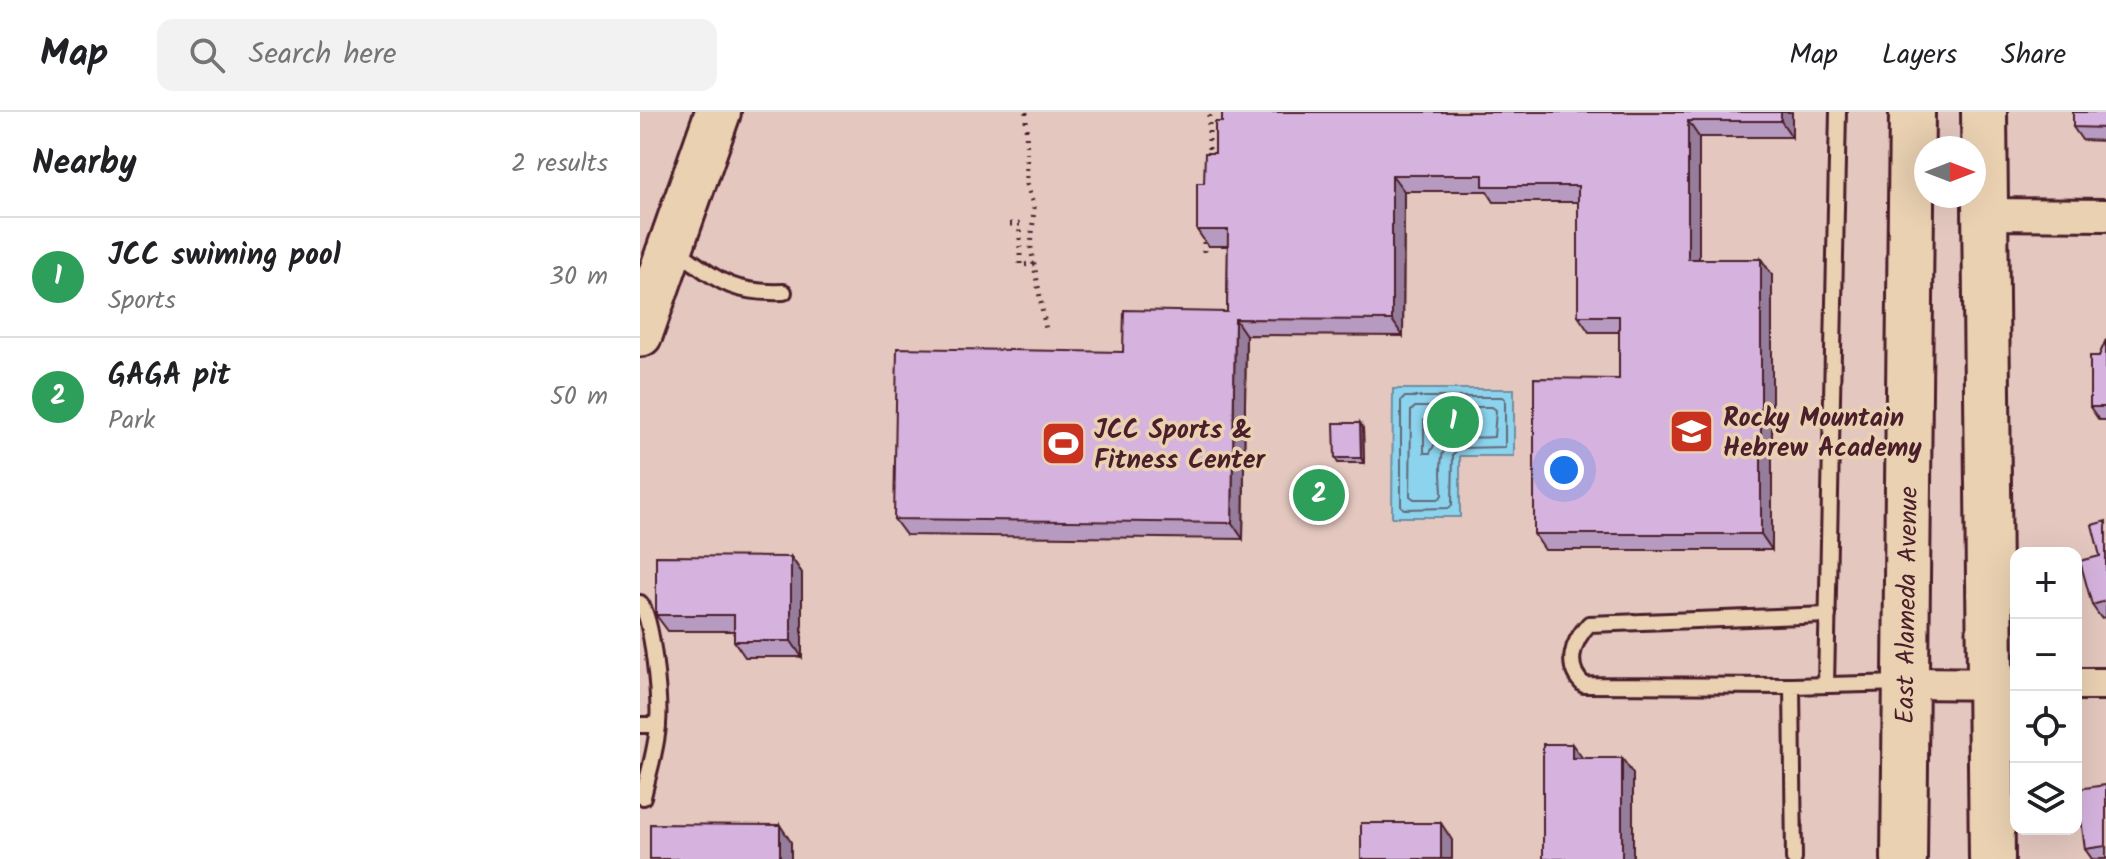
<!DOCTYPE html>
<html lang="en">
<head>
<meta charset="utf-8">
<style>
  body { margin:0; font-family:Kalam,sans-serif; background:#f2f2f2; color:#202124 }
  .controls { position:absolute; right:24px; bottom:24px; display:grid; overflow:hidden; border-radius:16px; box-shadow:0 8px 32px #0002 }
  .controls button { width:72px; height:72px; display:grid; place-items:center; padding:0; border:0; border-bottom:2px solid #e0e0e0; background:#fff; color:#202124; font:40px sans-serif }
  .compass { position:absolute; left:1274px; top:24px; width:72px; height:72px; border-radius:50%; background:#fff; box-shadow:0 8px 32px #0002; rotate:90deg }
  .you { position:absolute; left:924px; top:358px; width:28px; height:28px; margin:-20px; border:6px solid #fff; border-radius:50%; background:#1a73e8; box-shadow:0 0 0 12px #1a73e833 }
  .badge { display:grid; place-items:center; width:52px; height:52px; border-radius:50%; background:#1a73e8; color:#fff; font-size:26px; font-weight:700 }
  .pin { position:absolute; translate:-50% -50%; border:4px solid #fff; box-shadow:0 2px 8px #0006 }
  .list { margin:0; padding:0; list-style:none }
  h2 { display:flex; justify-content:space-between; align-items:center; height:104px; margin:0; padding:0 32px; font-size:34px }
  h2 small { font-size:26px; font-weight:400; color:#757577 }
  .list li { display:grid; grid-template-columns:52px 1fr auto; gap:24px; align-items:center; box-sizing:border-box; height:120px; padding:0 32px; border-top:2px solid #e0e0e0 }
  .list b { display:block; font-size:30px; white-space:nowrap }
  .list p { margin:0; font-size:26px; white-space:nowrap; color:#757577 }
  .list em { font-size:26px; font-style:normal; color:#757577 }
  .icon { flex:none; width:44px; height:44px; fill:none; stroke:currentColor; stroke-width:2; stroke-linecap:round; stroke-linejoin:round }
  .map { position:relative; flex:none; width:1466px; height:747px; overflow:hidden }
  header { display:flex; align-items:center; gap:48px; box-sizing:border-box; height:112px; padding:0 40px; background:#fff; border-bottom:2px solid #e0e0e0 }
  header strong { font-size:38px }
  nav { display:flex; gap:44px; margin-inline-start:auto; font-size:28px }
  .search { width:560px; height:72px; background:#f2f2f2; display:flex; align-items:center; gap:20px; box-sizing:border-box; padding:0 28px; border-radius:16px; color:#757577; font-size:30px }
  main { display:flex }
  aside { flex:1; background:#fff }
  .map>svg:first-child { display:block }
</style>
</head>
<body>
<header>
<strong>Map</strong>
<div class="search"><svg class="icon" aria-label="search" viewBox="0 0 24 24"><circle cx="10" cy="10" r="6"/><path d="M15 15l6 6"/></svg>Search here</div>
<nav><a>Map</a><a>Layers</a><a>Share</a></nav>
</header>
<main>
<aside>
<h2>Nearby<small>2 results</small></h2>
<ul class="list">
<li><span class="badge" style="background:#2e9e5b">1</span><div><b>JCC swiming pool</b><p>Sports</p></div><em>30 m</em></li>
<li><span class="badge" style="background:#2e9e5b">2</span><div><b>GAGA pit</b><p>Park</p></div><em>50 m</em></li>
</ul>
</aside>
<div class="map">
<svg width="1466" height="747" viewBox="0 0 1466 747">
  <rect width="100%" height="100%" fill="#e4c8bf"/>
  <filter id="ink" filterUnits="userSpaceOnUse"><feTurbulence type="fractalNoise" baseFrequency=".0125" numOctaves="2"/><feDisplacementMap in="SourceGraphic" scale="16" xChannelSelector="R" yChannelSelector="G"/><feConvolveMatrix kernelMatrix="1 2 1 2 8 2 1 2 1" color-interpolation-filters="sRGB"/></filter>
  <g filter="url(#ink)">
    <polygon fill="#8cd4ed" stroke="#728c9f" stroke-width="2" points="753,277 874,277 874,344 820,344 820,405 752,405"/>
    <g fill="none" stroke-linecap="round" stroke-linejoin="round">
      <g stroke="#646779" stroke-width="2">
        <polygon points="765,285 862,285 865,287 865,335 820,336 813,342 812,393 809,396 764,397 761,394 761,289"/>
        <path d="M775,295H852L856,298L854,325C843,326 832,325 821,326C794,329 802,364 802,383L799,387H774L770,384L771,299Z"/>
        <polygon points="814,307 818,309 817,313 800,322 790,341 784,341 784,308"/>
      </g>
      <defs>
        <g id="lane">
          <path d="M34,136C77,167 88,182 144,180"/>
          <path d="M0,491C13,507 20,589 18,612C17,636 8,662 3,685"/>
          <polyline points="1186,573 1198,0"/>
          <path d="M1152,574L944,573C924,555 932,530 949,512L1188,503"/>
          <polyline points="0,613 18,613"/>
          <polyline points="1154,747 1152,574 1263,571"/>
        </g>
        <g id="street">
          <polyline points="1346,102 1466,103"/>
          <polyline points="1265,571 1376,572"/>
          <polyline points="1436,572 1466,572"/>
        </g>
        <g id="primary">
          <polyline points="1344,0 1352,747"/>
          <polyline points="0,222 78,0"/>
          <polyline points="1264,747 1272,0"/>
        </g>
      </defs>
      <use href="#lane" stroke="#4a1f2b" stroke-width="20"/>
      <use href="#street" stroke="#4a1f2b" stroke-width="36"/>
      <use href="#primary" stroke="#4a1f2b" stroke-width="50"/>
      <g stroke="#4a1f2b" stroke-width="5" stroke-dasharray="2 6" stroke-linecap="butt">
        <polyline points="386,0 387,72 394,96 391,136 406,218"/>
        <polyline points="569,45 569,0"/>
        <polyline points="370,112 380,112 380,153 394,152"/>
        <polyline points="564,122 564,145"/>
      </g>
      <use href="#lane" stroke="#ead1b2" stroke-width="14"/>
      <use href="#street" stroke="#ead1b2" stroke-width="30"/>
      <use href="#primary" stroke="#ead1b2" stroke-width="44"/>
    </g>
    <g fill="#b79abf" stroke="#4a1f2b" stroke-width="2">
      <polygon points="1152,0 1152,25 1059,25 1059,147 1121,147 1132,163 1132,438 905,438 894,422 979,267 979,220 949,220 938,204 938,90 854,90 847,79 764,79 763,224 606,223 603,427 266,423 254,407 483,240 587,200 588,134 568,134 557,118 564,71 575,41 582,10"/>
      <polygon points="1466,0 1466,29 1442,28 1433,15"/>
      <polygon points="1466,228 1466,308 1459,308 1450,295 1459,244"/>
      <polygon points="720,311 723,316 724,351 698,351 695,346"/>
      <polygon points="1466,409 1466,505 1461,506 1452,493"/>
      <polygon points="151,445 162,461 162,545 105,545 94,529 94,519 28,519 16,503"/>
      <polygon points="1466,673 1466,747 1452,747 1445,737"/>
    </g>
    <g fill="#957d9b" stroke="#4a1f2b" stroke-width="2">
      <polygon points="1141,0 1152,0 1152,25 1141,9"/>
      <polygon points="1048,9 1059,25 1059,163 1048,147"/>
      <polygon points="752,63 764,79 763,224 752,208"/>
      <polygon points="1121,147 1132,163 1132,438 1121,422"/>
      <polygon points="595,207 606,223 603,427 592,411"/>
      <polygon points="720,311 723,316 724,351 721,346"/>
      <polygon points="151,445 162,461 162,545 151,529"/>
      <polygon points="932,632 944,648 932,646"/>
      <polygon points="982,646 993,662 993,747 982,747"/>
      <polygon points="801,711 812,728 812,747 801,747"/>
      <polygon points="140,713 151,730 151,747 140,747"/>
    </g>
    <g fill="#d5b3de" stroke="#4a1f2b" stroke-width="2">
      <polygon points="582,0 1141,0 1141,9 1048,9 1048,147 1121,147 1121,422 894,422 894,266 979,267 979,204 938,204 938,74 843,74 843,63 752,63 752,208 595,207 592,411 254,407 257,236 483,240 484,198 587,200 588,118 557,118 557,71 564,71 565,41 575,41 575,10 582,10"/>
      <polygon points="1433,0 1466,0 1466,16 1433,15"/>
      <polygon points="1466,228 1466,295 1450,295 1450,244 1459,244"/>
      <polygon points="694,311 720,311 721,346 695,346"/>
      <polygon points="1466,409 1466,489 1452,493 1440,449 1460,444 1452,413"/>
      <polygon points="16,444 151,445 151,529 94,529 94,503 16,503"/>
      <polygon points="903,632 932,632 932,646 982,646 982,747 903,747"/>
      <polygon points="1466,673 1466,734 1445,737 1437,677"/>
      <rect x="721" y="711" width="80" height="36"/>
      <polygon points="10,712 140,713 140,747 10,747"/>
    </g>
  </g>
  <defs>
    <symbol id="school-square" viewBox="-11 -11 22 22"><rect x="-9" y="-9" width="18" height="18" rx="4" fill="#c8321e" stroke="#ead1b2"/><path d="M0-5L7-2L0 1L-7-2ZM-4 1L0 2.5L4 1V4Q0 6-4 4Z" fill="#fff"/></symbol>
    <symbol id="stadium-square" viewBox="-11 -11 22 22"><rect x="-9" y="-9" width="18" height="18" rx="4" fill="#c8321e" stroke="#ead1b2"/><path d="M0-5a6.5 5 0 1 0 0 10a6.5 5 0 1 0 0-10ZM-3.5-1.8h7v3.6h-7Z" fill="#fff"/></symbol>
  </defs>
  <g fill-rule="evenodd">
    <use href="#school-square" x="1026" y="294" width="51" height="51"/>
    <use href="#stadium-square" x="398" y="306" width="51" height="51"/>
  </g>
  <g text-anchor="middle" stroke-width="7" stroke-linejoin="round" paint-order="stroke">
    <g font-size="26" font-weight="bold" fill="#4a1f2b" stroke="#ead1b2" text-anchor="start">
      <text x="1083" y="314">Rocky Mountain<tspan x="1083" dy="30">Hebrew Academy</tspan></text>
      <text x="454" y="326">JCC Sports &amp;<tspan x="454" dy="30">Fitness Center</tspan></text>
    </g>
    <g font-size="26" fill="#4a1f2b" stroke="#ead1b2">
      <text transform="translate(1266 493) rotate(-89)" y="9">East Alameda Avenue</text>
    </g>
  </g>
</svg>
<div class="controls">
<button>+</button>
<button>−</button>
<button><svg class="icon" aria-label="locate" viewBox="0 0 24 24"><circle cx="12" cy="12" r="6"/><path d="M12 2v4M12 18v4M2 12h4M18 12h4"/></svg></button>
<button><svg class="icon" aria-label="layers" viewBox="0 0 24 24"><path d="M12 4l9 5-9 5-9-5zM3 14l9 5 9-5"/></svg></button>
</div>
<svg class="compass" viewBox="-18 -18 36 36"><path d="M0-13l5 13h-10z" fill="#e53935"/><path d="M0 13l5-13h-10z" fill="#757577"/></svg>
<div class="you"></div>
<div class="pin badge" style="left:813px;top:310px;background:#2e9e5b">1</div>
<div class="pin badge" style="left:679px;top:383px;background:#2e9e5b">2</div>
</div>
</main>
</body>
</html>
